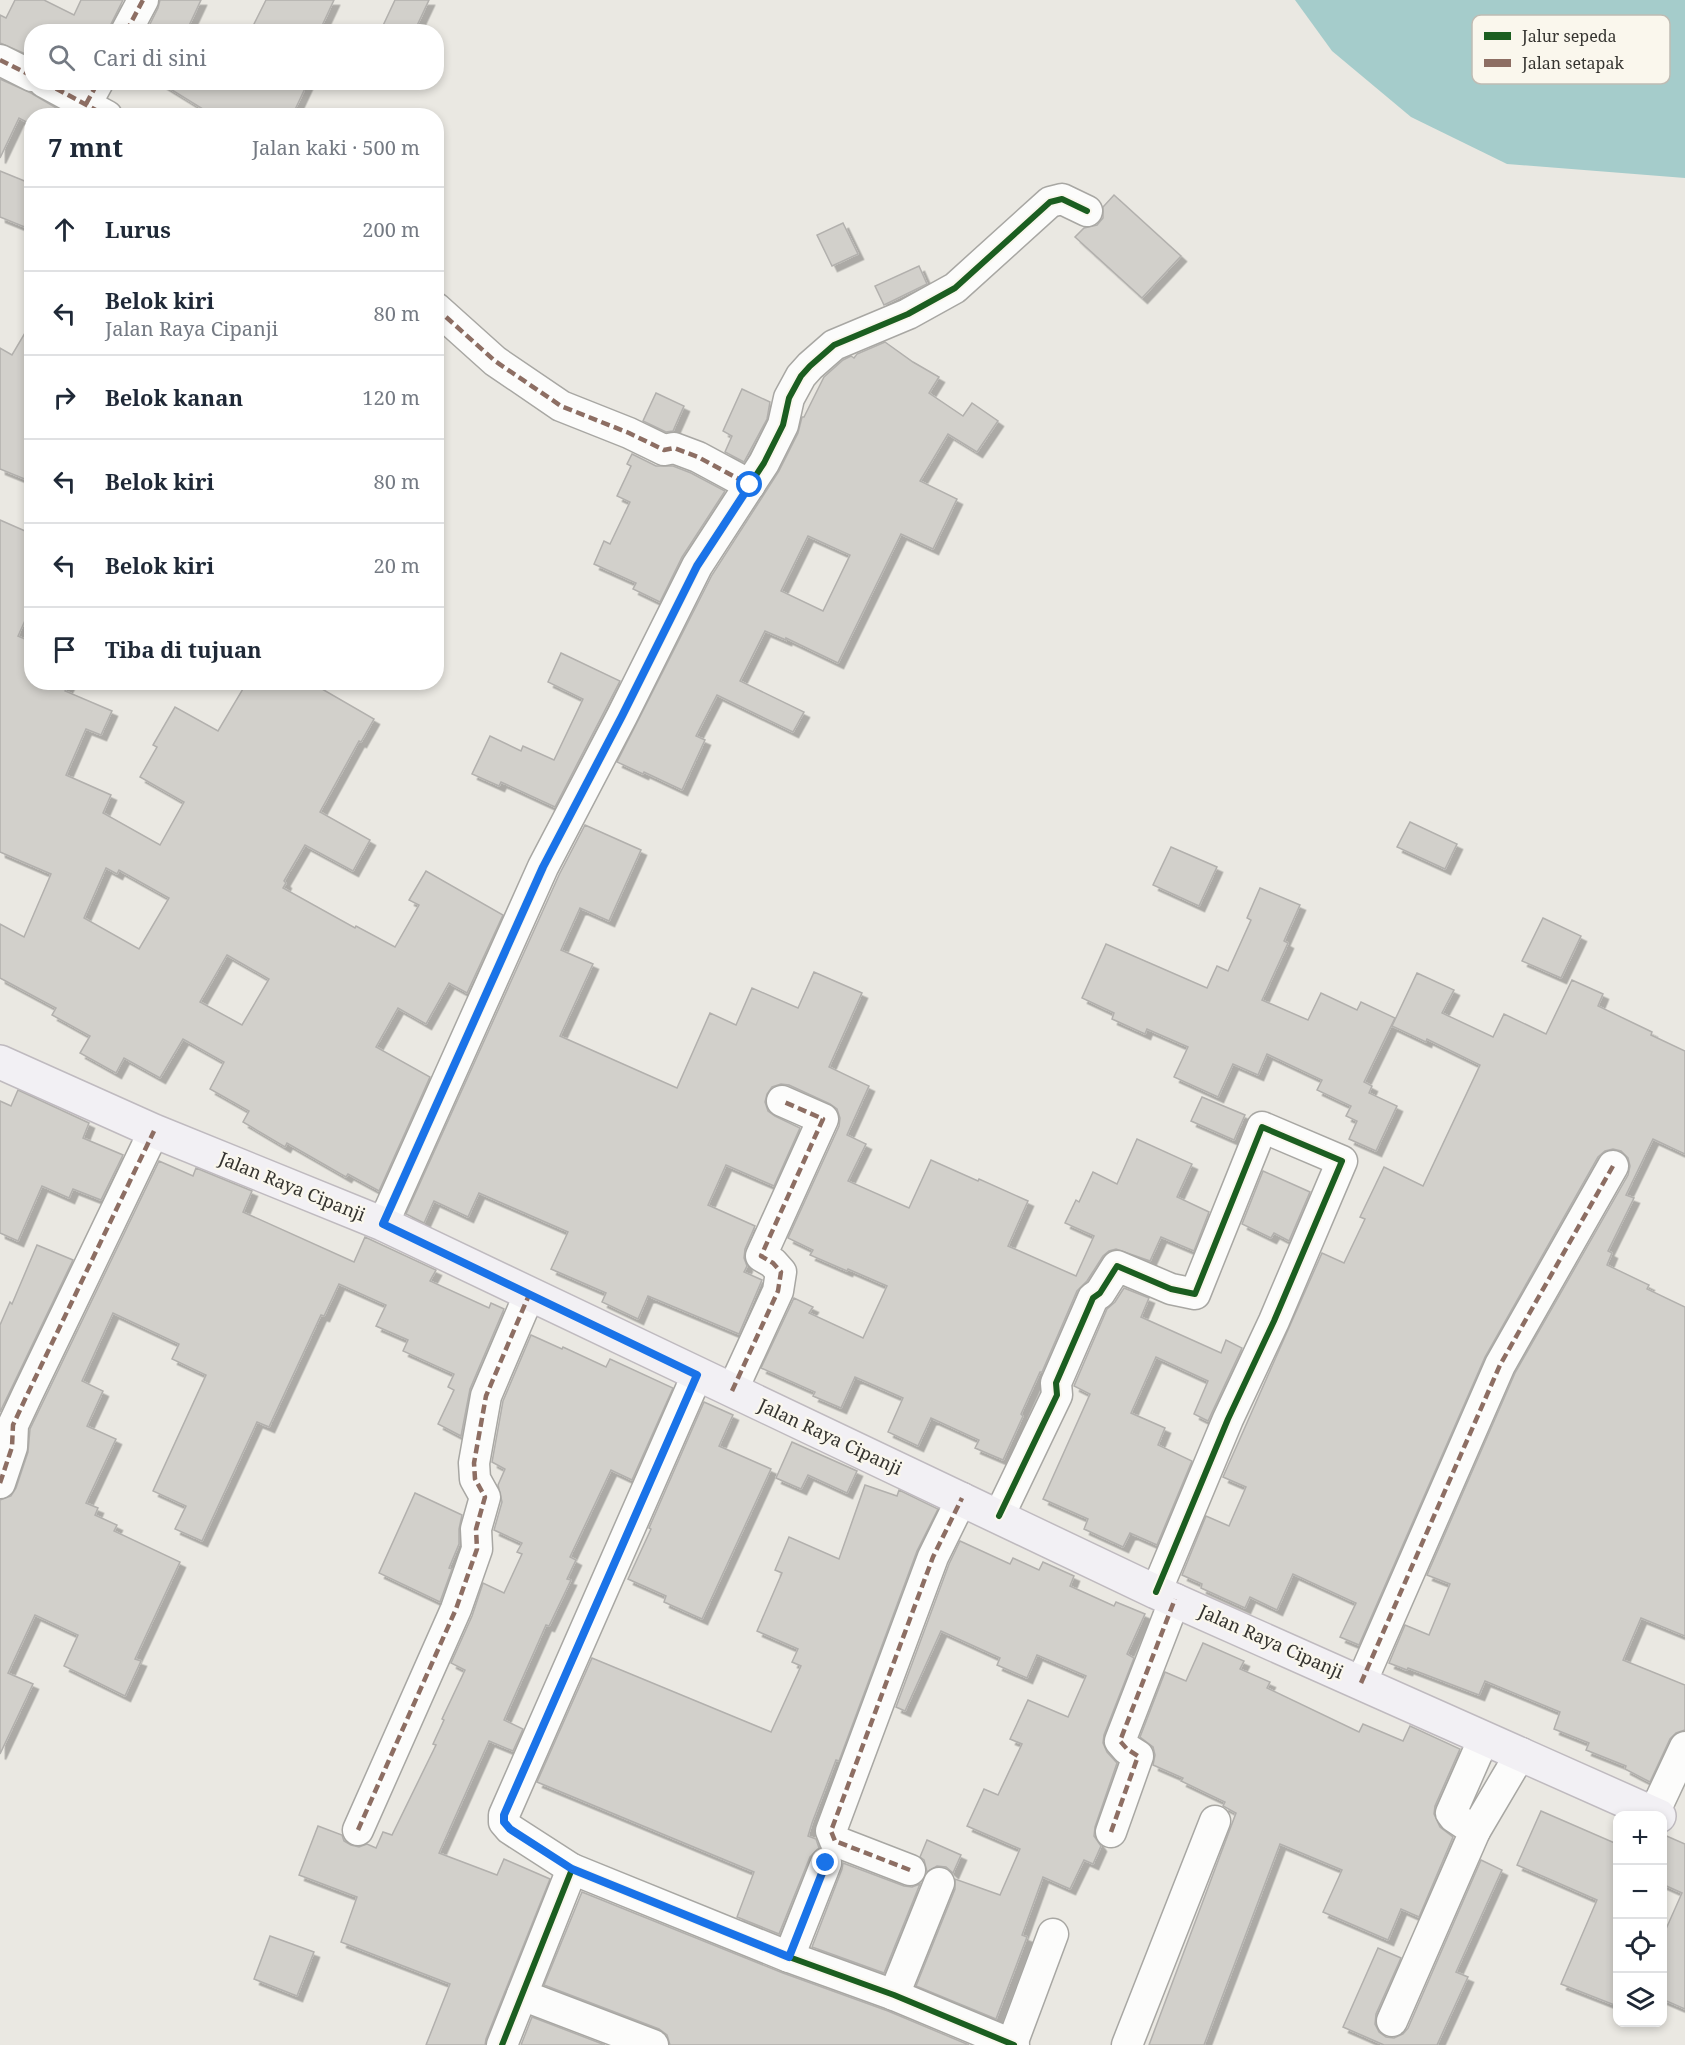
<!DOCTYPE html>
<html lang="id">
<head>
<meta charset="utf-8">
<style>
  body { margin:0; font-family:"Noto Serif",serif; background:#f2f2f3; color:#1f2937 }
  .controls { position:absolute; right:18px; bottom:18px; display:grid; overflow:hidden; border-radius:12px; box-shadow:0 3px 9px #0003 }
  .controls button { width:54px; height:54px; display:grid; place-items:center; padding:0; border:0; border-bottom:2px solid #e0e1e3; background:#fff; color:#1f2937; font:30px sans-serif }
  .stop { position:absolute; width:18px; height:18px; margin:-14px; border:4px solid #1a73e8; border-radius:50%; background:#fff }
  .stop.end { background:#1a73e8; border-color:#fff; box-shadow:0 2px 6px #0008 }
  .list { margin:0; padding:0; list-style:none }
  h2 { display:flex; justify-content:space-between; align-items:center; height:78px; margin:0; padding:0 24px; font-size:26px }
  h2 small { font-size:20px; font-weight:400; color:#747a83 }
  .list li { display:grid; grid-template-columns:39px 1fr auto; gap:18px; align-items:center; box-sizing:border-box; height:84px; padding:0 24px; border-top:2px solid #e0e1e3 }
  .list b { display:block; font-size:22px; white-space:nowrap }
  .list p { margin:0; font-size:20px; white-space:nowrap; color:#747a83 }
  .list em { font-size:20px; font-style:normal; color:#747a83 }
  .icon { flex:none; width:33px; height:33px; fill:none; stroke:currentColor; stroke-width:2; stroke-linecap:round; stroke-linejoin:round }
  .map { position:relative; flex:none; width:1685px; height:2045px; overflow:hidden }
  .search { position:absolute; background:#fff; box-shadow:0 3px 9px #0003; left:24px; top:24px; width:420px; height:66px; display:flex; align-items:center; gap:15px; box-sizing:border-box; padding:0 21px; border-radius:24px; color:#747a83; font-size:22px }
  .panel { position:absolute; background:#fff; box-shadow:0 3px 9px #0003; left:24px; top:108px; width:420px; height:582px; border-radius:24px }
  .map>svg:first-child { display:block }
</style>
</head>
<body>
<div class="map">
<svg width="1685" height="2045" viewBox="0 0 1685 2045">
  <defs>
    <filter id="shadow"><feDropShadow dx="5.5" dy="5.5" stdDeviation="0" flood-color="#0004"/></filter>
  </defs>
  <rect width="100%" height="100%" fill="#eae8e2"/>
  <polygon fill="#a5cccb" points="1295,0 1685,0 1685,178 1507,164 1411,117 1332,51"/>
  <g fill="#d2d0cb" stroke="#b2b0ad" stroke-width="1.5" fill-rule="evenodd" filter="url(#shadow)">
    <polygon points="15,0 44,0 74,15 81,0 123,0 111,24 109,32 32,32 32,47 28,55 0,43 0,15 6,18"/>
    <polygon points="160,0 201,0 186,32 146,32 158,8"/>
    <polygon points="266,0 334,0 319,32 250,32"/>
    <polygon points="395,0 429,0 414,32 380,32"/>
    <polygon points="0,79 31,93 70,116 32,116 32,125 19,118 0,158"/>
    <polygon points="159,82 308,82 292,116 214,116"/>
    <polygon points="0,171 32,184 32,230 0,217"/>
    <polygon points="1114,195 1181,256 1142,298 1075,237 1084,228 1097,225 1103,218 1103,207"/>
    <polygon points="843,223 858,254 832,266 817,235"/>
    <polygon points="919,266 927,284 884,305 875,286"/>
    <polygon points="32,321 32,482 0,469 0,348 12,355"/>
    <path d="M885,342L913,362L939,377L929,393L963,416L972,403L998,421L977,452L948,434L920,481L957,499L933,549L901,534L838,663L786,638V640L765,631L740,681L804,712L793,732L717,695L696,736L705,740L682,790L644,772L643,774L617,762L712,575L779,471L798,433L802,417H804L824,377L843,360L851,356L854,358L857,354ZM808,536L850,555L823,611L781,591Z"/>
    <polygon points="742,389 770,402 767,419 744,462 725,452 732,436 723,431"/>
    <polygon points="656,393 684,406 673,431 666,432 643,421"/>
    <polygon points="632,454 656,466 673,466 691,473 725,491 682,557 660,602 633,589 636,583 594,564 604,541 610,544 630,502 617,496 631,466 627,464"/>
    <path d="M0,520L32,534V605L18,636L32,642V682H70L65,691L112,711L101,735L86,729L66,775L111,795L103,813L160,845L184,802L140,777L157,747L153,745L175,707L218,731L247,682H310L374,719L361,742L359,741L320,812L370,840L353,871L305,845L284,881L286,883L283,888L355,928L356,926L395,947L419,905L409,900L426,871L503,915L467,993L449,983L426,1024L398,1008L376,1047L430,1077L379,1191L348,1174L346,1177L287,1143L285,1147L243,1122L249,1111L210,1089L224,1062L183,1039L160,1078L124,1058L116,1073L80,1053L90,1036L52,1015L56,1008L0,978V924L24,937L51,874L0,852ZM106,868L117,874L119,870L169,898L139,949L84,918ZM227,955L269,979L242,1025L200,1002Z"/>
    <polygon points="561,653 620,681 555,807 501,782 499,786 472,774 490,736 521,751 523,746 554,760 583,699 548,682"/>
    <polygon points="1410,822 1457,844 1445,869 1397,847"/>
    <polygon points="585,825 641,850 609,921 580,908 561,950 593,964 560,1036 677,1088 710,1013 736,1025 752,988 798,1008 814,972 862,993 829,1067 869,1086 847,1135 866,1144 848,1181 909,1208 931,1160 978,1181 979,1179 1028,1201 1008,1246 1076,1276 1094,1236 1065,1223 1076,1200 1079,1202 1093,1172 1117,1184 1137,1139 1192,1164 1177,1197 1209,1212 1194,1251 1161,1237 1150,1261 1116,1249 1109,1251 1103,1256 1087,1281 1077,1291 1042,1372 1040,1372 1021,1414 1023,1416 1003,1460 975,1448 979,1440 931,1418 918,1446 888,1432 903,1398 855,1377 841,1408 813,1396 815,1392 761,1368 794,1298 813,1307 809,1313 863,1338 887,1286 848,1269 847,1271 810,1255 813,1250 788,1238 839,1126 840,1118 837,1109 830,1104 789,1085 781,1084 772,1087 767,1094 765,1102 768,1111 775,1116 800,1128 774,1186 726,1165 708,1205 755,1226 745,1249 744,1258 747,1266 744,1272 762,1280 739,1334 648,1296 638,1319 602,1302 606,1293 551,1269 568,1232 479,1193 468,1217 434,1201 424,1223 406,1214 559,875"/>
    <polygon points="1171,847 1217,867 1199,906 1153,885"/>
    <polygon points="1260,888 1300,905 1284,941 1288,943 1262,1000 1308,1020 1321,993 1357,1010 1361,1002 1395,1018 1364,1082 1372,1086 1369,1093 1397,1106 1376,1151 1349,1139 1357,1121 1346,1116 1351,1106 1317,1090 1322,1080 1267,1054 1258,1075 1233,1064 1218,1097 1174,1077 1188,1047 1147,1029 1145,1034 1112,1019 1114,1013 1082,998 1106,944 1207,988 1217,966 1228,971 1251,920 1247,918"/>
    <polygon points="1543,918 1581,936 1561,978 1522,961"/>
    <polygon points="1417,973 1454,990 1442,1013 1493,1037 1504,1014 1546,1034 1572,980 1603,994 1598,1006 1652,1032 1651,1035 1685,1051 1685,1154 1653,1139 1626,1195 1634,1198 1608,1251 1612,1253 1607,1265 1649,1285 1647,1289 1685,1307 1685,1636 1641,1618 1623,1660 1685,1685 1685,1730 1676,1733 1670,1739 1650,1782 1625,1769 1626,1766 1586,1750 1589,1743 1554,1729 1560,1712 1485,1681 1479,1695 1408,1668 1407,1670 1389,1663 1405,1625 1429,1635 1450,1584 1427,1575 1515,1373 1628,1175 1630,1166 1628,1158 1621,1151 1613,1149 1605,1151 1598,1157 1485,1357 1359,1645 1340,1637 1356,1603 1293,1574 1277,1610 1250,1597 1245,1608 1201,1588 1202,1584 1182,1575 1206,1516 1229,1526 1246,1487 1223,1477 1322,1253 1344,1263 1365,1219 1360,1217 1384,1167 1423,1186 1480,1065 1427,1039 1426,1042 1392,1026"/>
    <polygon points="18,1090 89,1123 83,1138 123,1155 101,1200 73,1189 69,1198 42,1186 18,1241 0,1233 0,1101 11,1106"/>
    <polygon points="1202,1097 1245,1115 1234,1140 1191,1121"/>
    <polygon points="159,1161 193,1176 196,1168 252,1191 243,1212 354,1262 365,1237 436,1270 430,1281 489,1308 491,1303 504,1309 470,1389 461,1436 438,1424 454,1390 448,1387 454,1374 403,1351 408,1340 376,1326 386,1305 339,1284 324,1316 321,1315 269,1427 257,1422 202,1541 175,1529 186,1506 153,1491 206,1375 172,1359 179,1344 113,1313 82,1381 103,1391 87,1426 116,1439 86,1503 98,1508 95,1515 117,1525 114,1531 180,1562 135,1659 141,1661 125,1696 64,1666 78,1635 35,1615 8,1673 33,1684 0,1754 0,1500 11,1496 16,1488 28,1452 30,1429"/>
    <polygon points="1263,1171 1310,1192 1289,1241 1274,1233 1271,1238 1242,1224"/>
    <polygon points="37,1245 73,1260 0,1412 0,1325 10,1302 12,1304"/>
    <polygon points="1124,1288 1149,1298 1141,1317 1221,1353 1226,1340 1242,1348 1208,1421 1194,1414 1208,1381 1156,1357 1131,1413 1165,1428 1158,1445 1192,1461 1157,1545 1130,1533 1123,1547 1084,1529 1088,1519 1043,1499 1090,1394 1074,1386 1107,1309 1115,1302"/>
    <polygon points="531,1335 562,1349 563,1347 606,1367 610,1359 673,1388 632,1480 611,1470 570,1557 576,1560 567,1579 571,1580 549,1626 546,1625 504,1720 523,1729 513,1751 489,1741 439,1853 497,1875 504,1859 550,1879 486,2039 485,2045 426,2045 450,1984 341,1942 357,1897 299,1875 318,1826 342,1835 344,1841 351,1845 359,1847 367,1844 376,1848 383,1832 392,1835 436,1745 433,1744 444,1720 442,1719 465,1670 451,1663 472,1616 483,1583 504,1593 522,1554 517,1552 522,1543 494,1530 502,1502 498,1485 505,1469 492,1462 503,1401"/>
    <polygon points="704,1402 733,1415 719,1446 771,1469 702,1619 664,1602 666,1596 628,1579 651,1529 649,1528"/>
    <polygon points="792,1442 857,1471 847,1493 808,1475 801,1489 776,1478"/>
    <polygon points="865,1485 897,1496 899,1490 938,1509 917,1551 839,1761 836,1760 812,1823 808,1836 816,1839 819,1848 810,1857 779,1934 737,1917 754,1872 537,1782 592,1658 771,1732 801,1666 792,1662 798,1649 757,1631 782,1573 775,1570 789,1537 839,1559"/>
    <polygon points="415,1493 462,1515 459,1529 459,1544 449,1568 452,1569 440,1602 379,1573"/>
    <polygon points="960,1541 1010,1564 1013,1558 1039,1570 1043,1562 1074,1576 1070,1586 1114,1606 1116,1602 1145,1614 1127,1654 1134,1658 1104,1735 1103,1743 1107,1752 1117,1763 1095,1827 1094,1836 1101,1846 1093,1864 1084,1860 1070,1889 1043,1877 1022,1935 1027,1937 996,2019 916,1986 955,1889 955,1879 1000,1895 1020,1849 967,1826 984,1789 998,1795 1022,1744 1010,1739 1028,1700 1068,1717 1086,1676 1037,1655 1027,1678 997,1665 1000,1658 941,1631 905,1711 896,1707 949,1564"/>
    <polygon points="1203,1643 1244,1661 1240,1669 1270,1682 1267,1688 1359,1732 1363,1724 1403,1741 1410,1726 1460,1749 1435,1806 1434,1814 1440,1827 1453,1837 1419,1917 1401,1909 1388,1940 1323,1912 1342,1870 1280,1844 1204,2045 1149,2045 1236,1813 1223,1806 1225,1802 1181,1781 1183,1778 1153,1765 1155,1755 1153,1747 1140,1737 1165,1672 1186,1681"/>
    <polygon points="1541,1811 1617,1844 1617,2006 1561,1984 1597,1900 1517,1865"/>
    <polygon points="1662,1834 1685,1844 1685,2009 1662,1999 1662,1938 1682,1893 1662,1884"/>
    <polygon points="927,1840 961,1855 953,1873 946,1867 937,1866 927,1872 924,1860 920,1857"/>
    <polygon points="1481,1860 1502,1870 1456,1972 1468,1977 1437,2045 1384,2045 1343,2027 1378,1948 1401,1958 1376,2014 1375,2024 1379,2032 1386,2037 1394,2038 1403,2034 1408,2028"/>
    <polygon points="843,1863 904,1886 912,1887 920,1884 884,1973 812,1947 842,1869"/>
    <polygon points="582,1892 783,1973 888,2011 969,2045 670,2045 667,2035 659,2029 544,1985"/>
    <polygon points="270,1936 314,1952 297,1996 254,1979"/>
    <polygon points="532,2017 605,2045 521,2045"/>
  </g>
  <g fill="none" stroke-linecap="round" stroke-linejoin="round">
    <defs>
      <g id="minor">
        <polyline points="126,32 143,0"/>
        <polyline points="0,60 32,76"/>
        <polyline points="44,82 107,116"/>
        <polyline points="86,104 98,82"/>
        <polyline points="436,308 495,361 561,406 629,433 664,450 674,448 698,457 750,485"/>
        <polyline points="383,1224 543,867 622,716 697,566 764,463 783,425 789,398 801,376 810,366 834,345 908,314 955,288 1050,202 1062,199 1087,211"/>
        <polyline points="732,1391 778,1291 781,1272 773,1263 761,1256 823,1119 782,1101"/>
        <polyline points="0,1483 12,1447 13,1425 28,1393 154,1131"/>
        <polyline points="999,1516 1057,1395 1056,1383 1093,1298 1100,1293 1117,1266 1171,1289 1195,1294 1262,1127 1342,1161 1274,1321 1228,1419 1156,1592"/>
        <polyline points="1361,1683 1500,1365 1613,1166"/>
        <polyline points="1654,1813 1685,1747"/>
        <polyline points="358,1830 456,1609 477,1549 476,1529 485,1497 475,1479 474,1463 486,1396 529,1295"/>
        <polyline points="1475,1831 1521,1753"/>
        <polyline points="1111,1832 1138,1756 1127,1749 1120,1741 1175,1599"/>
        <polyline points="572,1869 510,1829 504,1822 504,1815 697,1375"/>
        <polyline points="910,1870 835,1841 831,1831 933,1557 962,1498"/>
        <polyline points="789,1957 826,1863"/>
        <polyline points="522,1995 653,2045"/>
        <polyline points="894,1995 939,1883"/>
        <polyline points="1392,2021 1475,1831 1454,1817 1451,1813 1484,1738"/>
        <polyline points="1012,2044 1053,1934"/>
        <polyline points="502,2045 572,1869 789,1957 894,1995 1014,2045"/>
        <polyline points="1127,2045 1215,1821"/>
      </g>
      <polyline id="major" points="0,1062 154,1131 383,1224 1156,1592 1659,1816"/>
    </defs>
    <use href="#minor" stroke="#a8a7a3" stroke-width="33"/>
    <use href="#major" stroke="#bfbabf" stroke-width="36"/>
    <use href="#minor" stroke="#fcfcfb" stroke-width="30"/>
    <use href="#major" stroke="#f2f0f4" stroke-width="33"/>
    <g stroke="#8d6e63" stroke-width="4.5" stroke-dasharray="9 4.5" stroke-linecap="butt">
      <polyline points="126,32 143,0"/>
      <polyline points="0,60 32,76"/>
      <polyline points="44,82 107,116"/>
      <polyline points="86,104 98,82"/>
      <polyline points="436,308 495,361 561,406 629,433 664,450 674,448 698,457 750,485"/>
      <polyline points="732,1391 778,1291 781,1272 773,1263 761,1256 823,1119 782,1101"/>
      <polyline points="0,1483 12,1447 13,1425 28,1393 154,1131"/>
      <polyline points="1361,1683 1500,1365 1613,1166"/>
      <polyline points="358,1830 456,1609 477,1549 476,1529 485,1497 475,1479 474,1463 486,1396 529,1295"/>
      <polyline points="1111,1832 1138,1756 1127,1749 1120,1741 1175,1599"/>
      <polyline points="910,1870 835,1841 831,1831 933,1557 962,1498"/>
    </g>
    <defs>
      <g id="cycleway">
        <polyline points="383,1224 543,867 622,716 697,566 764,463 783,425 789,398 801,376 810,366 834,345 908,314 955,288 1050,202 1062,199 1087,211"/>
        <polyline points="999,1516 1057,1395 1056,1383 1093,1298 1100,1293 1117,1266 1171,1289 1195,1294 1262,1127 1342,1161 1274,1321 1228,1419 1156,1592"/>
        <polyline points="502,2045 572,1869 789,1957 894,1995 1014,2045"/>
      </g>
    </defs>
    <use href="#cycleway" stroke="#faf7ed" stroke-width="10"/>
    <use href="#cycleway" stroke="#1b5e20" stroke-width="6"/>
  </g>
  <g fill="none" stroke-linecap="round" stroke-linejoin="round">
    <polyline stroke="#1a73e8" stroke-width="8" points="750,485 697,566 622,716 543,867 383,1224 697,1375 504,1815 504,1822 510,1829 572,1869 789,1957 826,1863"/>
  </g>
  <g text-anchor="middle" stroke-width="4.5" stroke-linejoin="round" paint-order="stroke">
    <g font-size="18" fill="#353430" stroke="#faf7ed">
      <text transform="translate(292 1187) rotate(22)" y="6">Jalan Raya Cipanji</text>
      <text transform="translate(830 1437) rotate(25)" y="6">Jalan Raya Cipanji</text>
      <text transform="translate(1271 1642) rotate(24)" y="6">Jalan Raya Cipanji</text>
    </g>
  </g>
  <rect x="1472" y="15" width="198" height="69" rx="9" fill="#faf7ed" stroke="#bfbcb4" stroke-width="1.5"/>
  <rect x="1484" y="32" width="27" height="8" fill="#1b5e20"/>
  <rect x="1484" y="59" width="27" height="8" fill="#8d6e63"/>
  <g font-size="16" fill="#353430">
    <text x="1522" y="42">Jalur sepeda</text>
    <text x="1522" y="69">Jalan setapak</text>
  </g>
</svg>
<div class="controls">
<button>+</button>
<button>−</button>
<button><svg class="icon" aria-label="locate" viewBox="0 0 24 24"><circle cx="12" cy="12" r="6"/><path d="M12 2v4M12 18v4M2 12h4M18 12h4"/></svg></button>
<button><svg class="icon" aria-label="layers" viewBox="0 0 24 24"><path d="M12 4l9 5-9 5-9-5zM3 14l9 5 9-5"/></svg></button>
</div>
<div class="stop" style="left:750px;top:485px"></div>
<div class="stop end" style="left:826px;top:1863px"></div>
<div class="search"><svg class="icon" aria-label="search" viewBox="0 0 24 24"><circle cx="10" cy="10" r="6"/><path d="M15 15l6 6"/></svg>Cari di sini</div>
<section class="panel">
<h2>7 mnt<small>Jalan kaki · 500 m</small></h2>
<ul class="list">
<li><svg class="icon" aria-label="ahead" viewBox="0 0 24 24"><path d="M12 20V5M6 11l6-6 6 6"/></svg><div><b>Lurus</b></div><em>200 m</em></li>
<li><svg class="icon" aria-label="left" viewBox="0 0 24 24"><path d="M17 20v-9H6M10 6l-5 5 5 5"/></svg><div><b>Belok kiri</b><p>Jalan Raya Cipanji</p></div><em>80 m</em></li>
<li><svg class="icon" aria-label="right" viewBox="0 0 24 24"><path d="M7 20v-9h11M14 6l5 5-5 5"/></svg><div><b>Belok kanan</b></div><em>120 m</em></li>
<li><svg class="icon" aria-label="left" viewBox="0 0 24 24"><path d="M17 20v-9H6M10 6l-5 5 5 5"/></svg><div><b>Belok kiri</b></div><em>80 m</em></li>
<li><svg class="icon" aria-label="left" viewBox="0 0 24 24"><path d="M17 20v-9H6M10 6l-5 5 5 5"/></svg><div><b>Belok kiri</b></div><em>20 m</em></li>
<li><svg class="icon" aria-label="arrive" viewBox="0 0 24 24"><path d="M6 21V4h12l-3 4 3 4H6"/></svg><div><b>Tiba di tujuan</b></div></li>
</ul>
</section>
</div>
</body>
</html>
